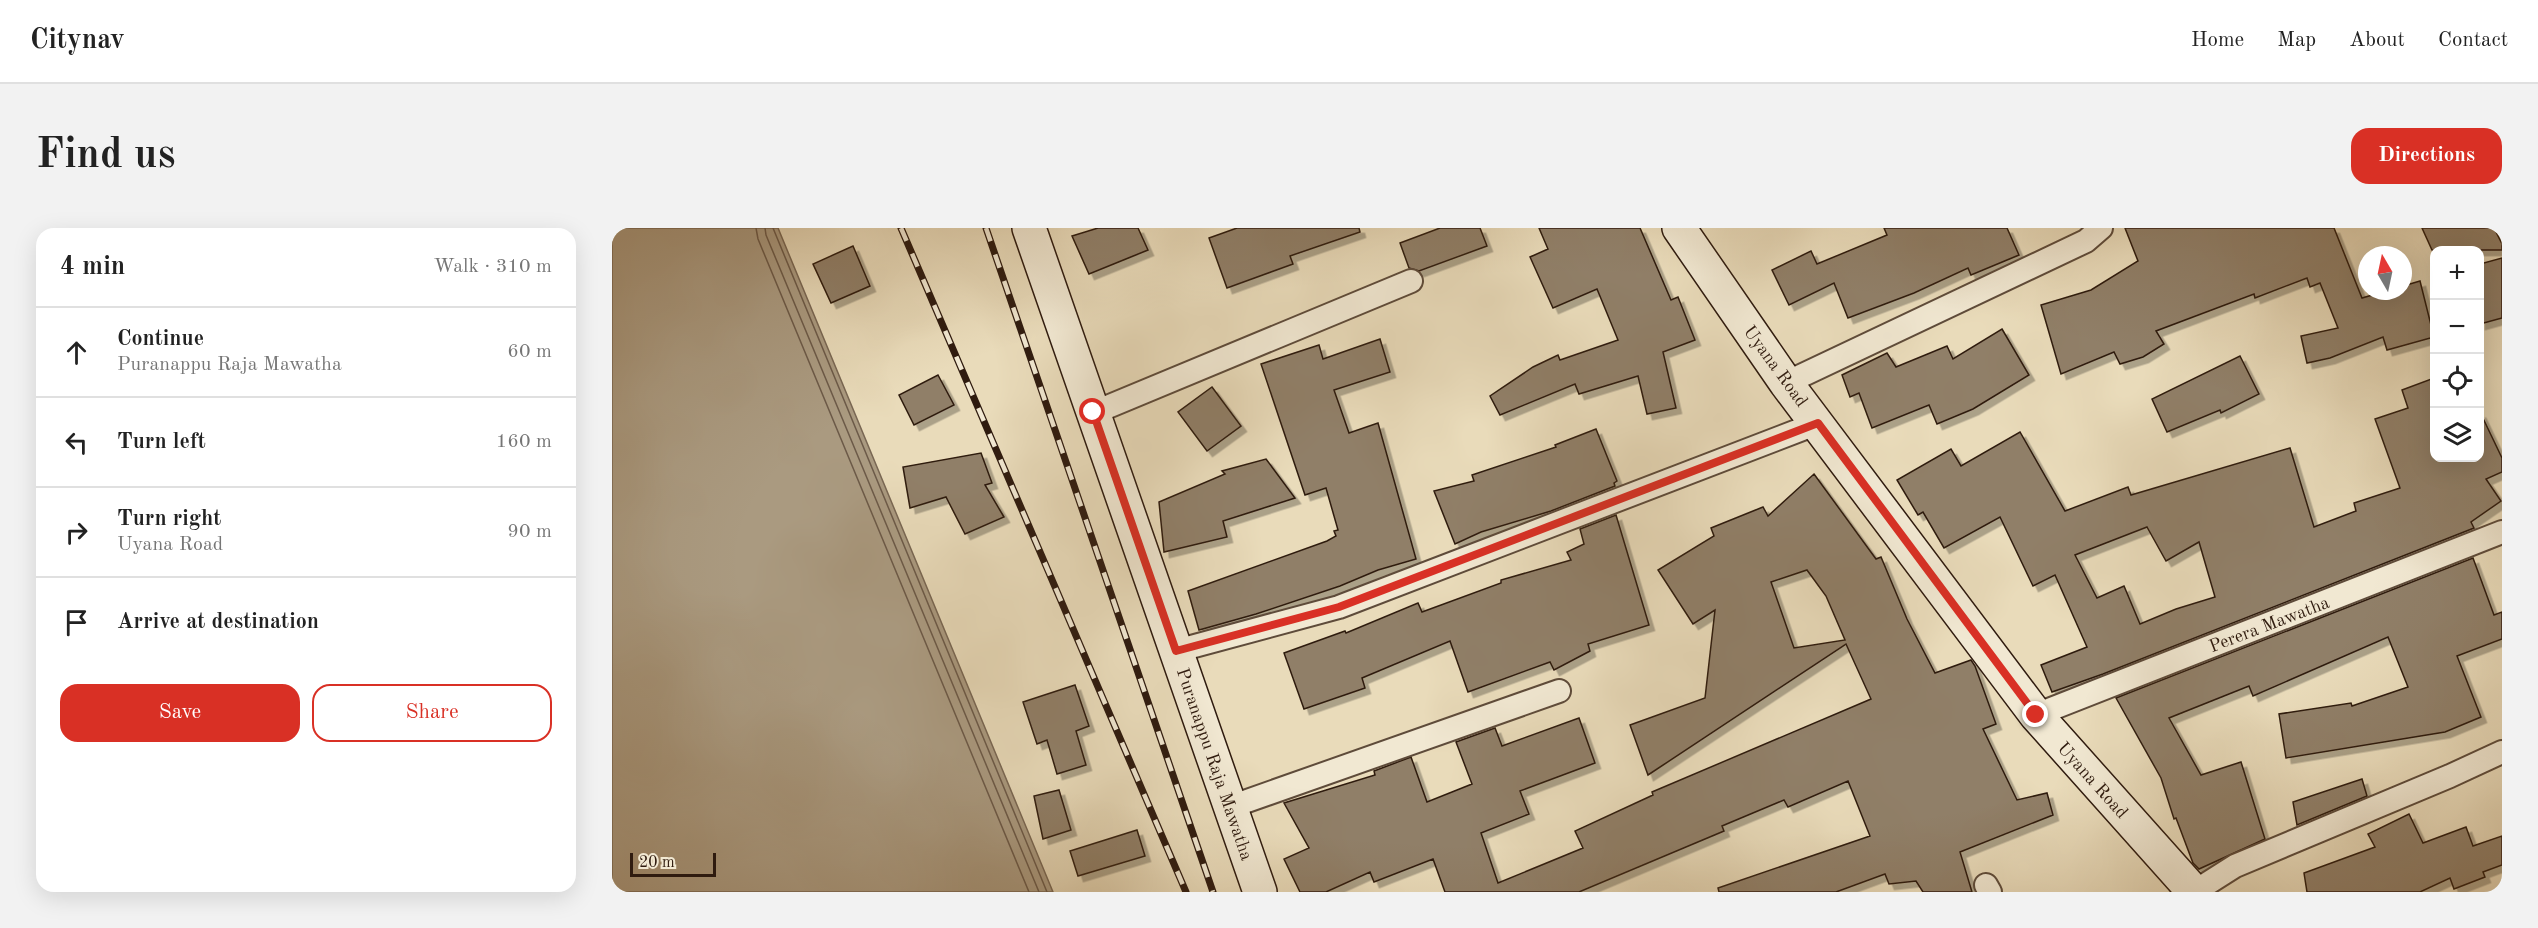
<!DOCTYPE html>
<html lang="en">
<head>
<meta charset="utf-8">
<style>
  body { margin:0; font-family:"Old Standard TT",serif; background:#f2f2f2; color:#222 }
  .controls { position:absolute; right:18px; top:18px; display:grid; overflow:hidden; border-radius:12px; box-shadow:0 6px 24px #0002 }
  .controls button { width:54px; height:54px; display:grid; place-items:center; padding:0; border:0; border-bottom:2px solid #e0e0e0; background:#fff; color:#222; font:30px sans-serif }
  .compass { position:absolute; left:1746px; top:18px; width:54px; height:54px; border-radius:50%; background:#fff; box-shadow:0 6px 24px #0002; rotate:351deg }
  .scale { position:absolute; left:18px; bottom:15px; width:86px; box-sizing:border-box; padding-left:6px; border:3px solid #2f1b0f; border-top:0; font-size:16px; line-height:21px; white-space:nowrap; color:#2f1b0f; -webkit-text-stroke:4px #f1e8d2; paint-order:stroke }
  .stop { position:absolute; width:18px; height:18px; margin:-14px; border:4px solid #d93025; border-radius:50%; background:#fff }
  .stop.end { background:#d93025; border-color:#fff; box-shadow:0 2px 6px #0008 }
  .list { margin:0; padding:0; list-style:none }
  h2 { display:flex; justify-content:space-between; align-items:center; height:78px; margin:0; padding:0 24px; font-size:26px }
  h2 small { font-size:20px; font-weight:400; color:#767676 }
  .list li { display:grid; grid-template-columns:39px 1fr auto; gap:18px; align-items:center; box-sizing:border-box; height:90px; padding:0 24px; border-top:2px solid #e0e0e0 }
  .list b { display:block; font-size:22px; white-space:nowrap }
  .list p { margin:0; font-size:20px; white-space:nowrap; color:#767676 }
  .list em { font-size:20px; font-style:normal; color:#767676 }
  .actions { display:flex; gap:12px; padding:18px 24px }
  .actions a { flex:1; padding:14px 0; border:2px solid #d93025; border-radius:18px; text-align:center; font-size:21px; color:#d93025 }
  .actions .main { background:#d93025; color:#fff }
  .icon { flex:none; width:33px; height:33px; fill:none; stroke:currentColor; stroke-width:2; stroke-linecap:round; stroke-linejoin:round }
  .map { position:relative; flex:none; width:1890px; height:664px; overflow:hidden; border-radius:18px }
  header { display:flex; align-items:center; gap:36px; box-sizing:border-box; height:84px; padding:0 30px; background:#fff; border-bottom:2px solid #e0e0e0 }
  header strong { font-size:28px }
  nav { display:flex; gap:33px; margin-inline-start:auto; font-size:21px }
  .intro { display:flex; align-items:center; justify-content:space-between; box-sizing:border-box; height:144px; padding:0 36px }
  h1 { margin:0; font-size:42px }
  .button { padding:15px 27px; border-radius:18px; background:#d93025; color:#fff; font-size:21px; font-weight:700 }
  main { display:flex; gap:36px; padding:0 36px }
  aside { flex:1; background:#fff; border-radius:18px; box-shadow:0 6px 24px #0002 }
  .map>svg:first-child { display:block }
</style>
</head>
<body>
<header>
<strong>Citynav</strong>
<nav><a>Home</a><a>Map</a><a>About</a><a>Contact</a></nav>
</header>
<div class="intro"><h1>Find us</h1><a class="button">Directions</a></div>
<main>
<aside>
<h2>4 min<small>Walk · 310 m</small></h2>
<ul class="list">
<li><svg class="icon" aria-label="ahead" viewBox="0 0 24 24"><path d="M12 20V5M6 11l6-6 6 6"/></svg><div><b>Continue</b><p>Puranappu Raja Mawatha</p></div><em>60 m</em></li>
<li><svg class="icon" aria-label="left" viewBox="0 0 24 24"><path d="M17 20v-9H6M10 6l-5 5 5 5"/></svg><div><b>Turn left</b></div><em>160 m</em></li>
<li><svg class="icon" aria-label="right" viewBox="0 0 24 24"><path d="M7 20v-9h11M14 6l5 5-5 5"/></svg><div><b>Turn right</b><p>Uyana Road</p></div><em>90 m</em></li>
<li><svg class="icon" aria-label="arrive" viewBox="0 0 24 24"><path d="M6 21V4h12l-3 4 3 4H6"/></svg><div><b>Arrive at destination</b></div></li>
</ul>
<div class="actions"><a class="main">Save</a><a>Share</a></div>
</aside>
<div class="map">
<svg width="1890" height="664" viewBox="0 0 1890 664">
  <defs>
    <filter id="shadow"><feDropShadow dx="5.5" dy="5.5" stdDeviation="0" flood-color="#0004"/></filter>
  </defs>
  <rect width="100%" height="100%" fill="#e9dbba"/>
  <filter id="stains"><feTurbulence type="fractalNoise" baseFrequency=".00333" numOctaves="4"/><feColorMatrix values="0 0 0 0 .2 0 0 0 0 .09 0 0 0 0 .02 0 0 0 .5 -.17"/></filter>
  <radialGradient id="worn" r=".72"><stop offset=".6" stop-color="#630" stop-opacity="0"/><stop offset="1" stop-color="#630" stop-opacity=".3"/></radialGradient>
  <polygon fill="#aa9a80" stroke="#796753" stroke-width="1.5" points="0,0 166,0 441,664 0,664"/>
  <g fill="none" stroke-linecap="round" stroke-linejoin="round">
    <g stroke="#6c5a48" stroke-width="1.5">
      <polyline points="144,0 146,11 417,664"/>
      <polyline points="153,0 154,7 427,664"/>
      <polyline points="161,0 435,664"/>
    </g>
  </g>
  <g fill="#907f68" stroke="#2f1b0f" stroke-width="1.5" fill-rule="evenodd" filter="url(#shadow)">
    <polygon points="486,0 526,0 536,22 477,46 460,8"/>
    <polygon points="625,0 747,0 748,4 678,28 681,36 615,60 597,10"/>
    <polygon points="828,0 868,0 875,18 807,43 797,40 788,15"/>
    <polygon points="927,0 1028,0 1059,72 1066,69 1083,112 1051,124 1064,180 1035,186 1026,148 967,166 963,156 888,187 878,168 921,139 946,127 948,132 1006,112 985,61 941,80 918,29 936,21"/>
    <polygon points="1272,0 1395,0 1407,27 1359,47 1356,40 1302,65 1236,90 1222,55 1177,77 1160,42 1199,23 1205,36 1275,7"/>
    <polygon points="1513,0 1722,0 1750,70 1774,63 1791,63 1791,58 1808,53 1822,109 1775,122 1771,109 1718,130 1695,135 1689,108 1726,100 1708,55 1698,59 1695,50 1643,70 1642,66 1544,103 1552,116 1531,129 1508,136 1502,124 1449,146 1429,77 1479,62 1526,33"/>
    <polygon points="1810,0 1882,0 1890,16 1890,22 1820,22"/>
    <polygon points="241,18 258,58 219,75 201,36"/>
    <polygon points="1890,30 1890,90 1868,96 1868,36"/>
    <polygon points="1390,101 1417,147 1361,181 1325,196 1317,177 1260,200 1247,165 1238,169 1230,147 1275,125 1284,139 1335,118 1341,131"/>
    <polygon points="768,111 778,144 722,162 737,205 766,195 804,331 766,342 728,358 644,386 587,402 576,363 715,313 724,308 722,303 726,302 714,260 693,267 649,136 707,117 711,131"/>
    <polygon points="1628,128 1647,166 1609,185 1608,182 1555,204 1540,171"/>
    <polygon points="326,147 342,177 302,197 287,167"/>
    <path d="M1822,150V230H1868V184L1890,230V244L1874,251L1889,273L1859,294L1862,300L1491,446L1440,464L1429,437L1475,419L1443,347L1421,358L1388,289L1332,320L1311,284L1306,287L1285,252L1339,221L1349,238L1408,204L1453,283L1516,259L1519,267L1678,220L1702,299L1744,283L1742,275L1788,260L1763,191L1796,180L1790,162ZM1535,299L1554,333L1587,314L1603,369L1564,381L1528,396L1512,358L1485,370L1463,327Z"/>
    <polygon points="600,159 629,198 595,223 566,184"/>
    <polygon points="984,201 1005,253 1002,255 1003,258 939,283 869,304 843,316 822,263 862,253 860,247 944,219 943,217"/>
    <polygon points="369,225 380,255 373,257 392,289 353,306 334,269 298,280 291,239"/>
    <polygon points="654,231 683,270 611,293 615,309 552,324 547,274 613,246 610,243"/>
    <path d="M1202,246L1264,331L1269,329L1295,391L1323,445L1359,432L1363,438L1384,496L1371,501L1405,572L1435,565L1441,587L1348,624L1360,664H1311L1304,653L1277,656L1273,646L1224,664H1107L1106,660L1258,608L1236,553L1176,579L1172,572L1110,598L1112,603L967,664H833L821,631L762,654L758,644L714,664H688L672,631L697,620L672,575L763,547L762,543L799,529L815,574L860,556L844,514L883,500L890,518L967,490L983,535L908,563L917,586L869,605L886,655L971,620L963,603L1041,567L1040,564L1259,471L1234,416L1036,547L1018,497L1093,470L1103,382L1081,396L1046,342L1102,308L1099,300L1151,279L1156,288ZM1195,342L1214,368L1233,412L1182,420L1159,354Z"/>
    <polygon points="1004,287 1037,397 976,416 978,423 942,442 938,434 856,464 838,413 750,450 753,460 692,481 672,425 733,403 734,405 806,375 810,384 889,355 889,352 959,332 955,324 972,316 968,301"/>
    <polygon points="1861,330 1882,387 1890,384 1890,411 1845,428 1869,489 1833,504 1674,530 1667,486 1739,475 1740,478 1796,459 1776,409 1641,468 1637,458 1557,490 1589,547 1629,534 1653,611 1587,641 1581,635 1564,590 1562,591 1549,550 1504,470"/>
    <polygon points="463,457 477,498 464,503 474,537 445,546 435,512 425,516 411,474"/>
    <polygon points="1750,551 1755,568 1685,597 1681,574"/>
    <polygon points="447,562 459,602 431,611 422,568"/>
    <polygon points="1797,586 1811,615 1854,599 1861,618 1890,608 1890,637 1871,644 1873,649 1842,661 1838,650 1808,664 1695,664 1692,645 1763,619 1756,606"/>
    <polygon points="525,602 533,628 466,648 458,623"/>
  </g>
  <g fill="none" stroke-linecap="round" stroke-linejoin="round">
    <defs>
      <g id="street">
        <polyline points="1174,155 1474,13 1489,0"/>
        <polyline points="481,185 799,53"/>
        <polyline points="564,423 727,379 1206,195"/>
        <polyline points="1424,487 1890,304"/>
        <polyline points="618,579 947,463"/>
        <polyline points="1374,657 1378,664"/>
        <polyline points="1582,664 1623,638 1838,548 1890,524"/>
      </g>
      <g id="secondary">
        <polyline points="417,0 648,664"/>
        <polyline points="1067,0 1174,155 1424,487 1582,664"/>
      </g>
    </defs>
    <use href="#street" stroke="#5e4b3a" stroke-width="26"/>
    <use href="#secondary" stroke="#2f1b0f" stroke-width="36"/>
    <use href="#street" stroke="#f1e8d2" stroke-width="22"/>
    <use href="#secondary" stroke="#f1e8d2" stroke-width="33"/>
    <defs>
      <g id="rail">
        <polyline points="289,0 574,664"/>
        <polyline points="374,0 601,664"/>
      </g>
    </defs>
    <use href="#rail" stroke="#2f1b0f" stroke-width="7"/>
    <use href="#rail" stroke="#f1e8d2" stroke-width="4.5" stroke-dasharray="14" stroke-linecap="butt"/>
  </g>
  <g fill="none" stroke-linecap="round" stroke-linejoin="round">
    <polyline stroke="#d93025" stroke-width="8" points="481,184 564,423 727,379 1206,195 1424,487"/>
  </g>
  <g text-anchor="middle" stroke-width="6" stroke-linejoin="round" paint-order="stroke">
    <g font-size="18" fill="#2f1b0f" stroke="#f1e8d2">
      <text transform="translate(1164 138) rotate(54)" y="6">Uyana Road</text>
      <text transform="translate(1657 396) rotate(-21)" y="6">Perera Mawatha</text>
      <text transform="translate(603 536) rotate(71)" y="6">Puranappu Raja Mawatha</text>
      <text transform="translate(1481 552) rotate(48)" y="6">Uyana Road</text>
    </g>
  </g>
  <rect width="100%" height="100%" filter="url(#stains)"/>
  <rect width="100%" height="100%" fill="url(#worn)"/>
</svg>
<div class="controls">
<button>+</button>
<button>−</button>
<button><svg class="icon" aria-label="locate" viewBox="0 0 24 24"><circle cx="12" cy="12" r="6"/><path d="M12 2v4M12 18v4M2 12h4M18 12h4"/></svg></button>
<button><svg class="icon" aria-label="layers" viewBox="0 0 24 24"><path d="M12 4l9 5-9 5-9-5zM3 14l9 5 9-5"/></svg></button>
</div>
<svg class="compass" viewBox="-18 -18 36 36"><path d="M0-13l5 13h-10z" fill="#e53935"/><path d="M0 13l5-13h-10z" fill="#767676"/></svg>
<div class="scale">20 m</div>
<div class="stop" style="left:481px;top:184px"></div>
<div class="stop end" style="left:1424px;top:487px"></div>
</div>
</main>
</body>
</html>
